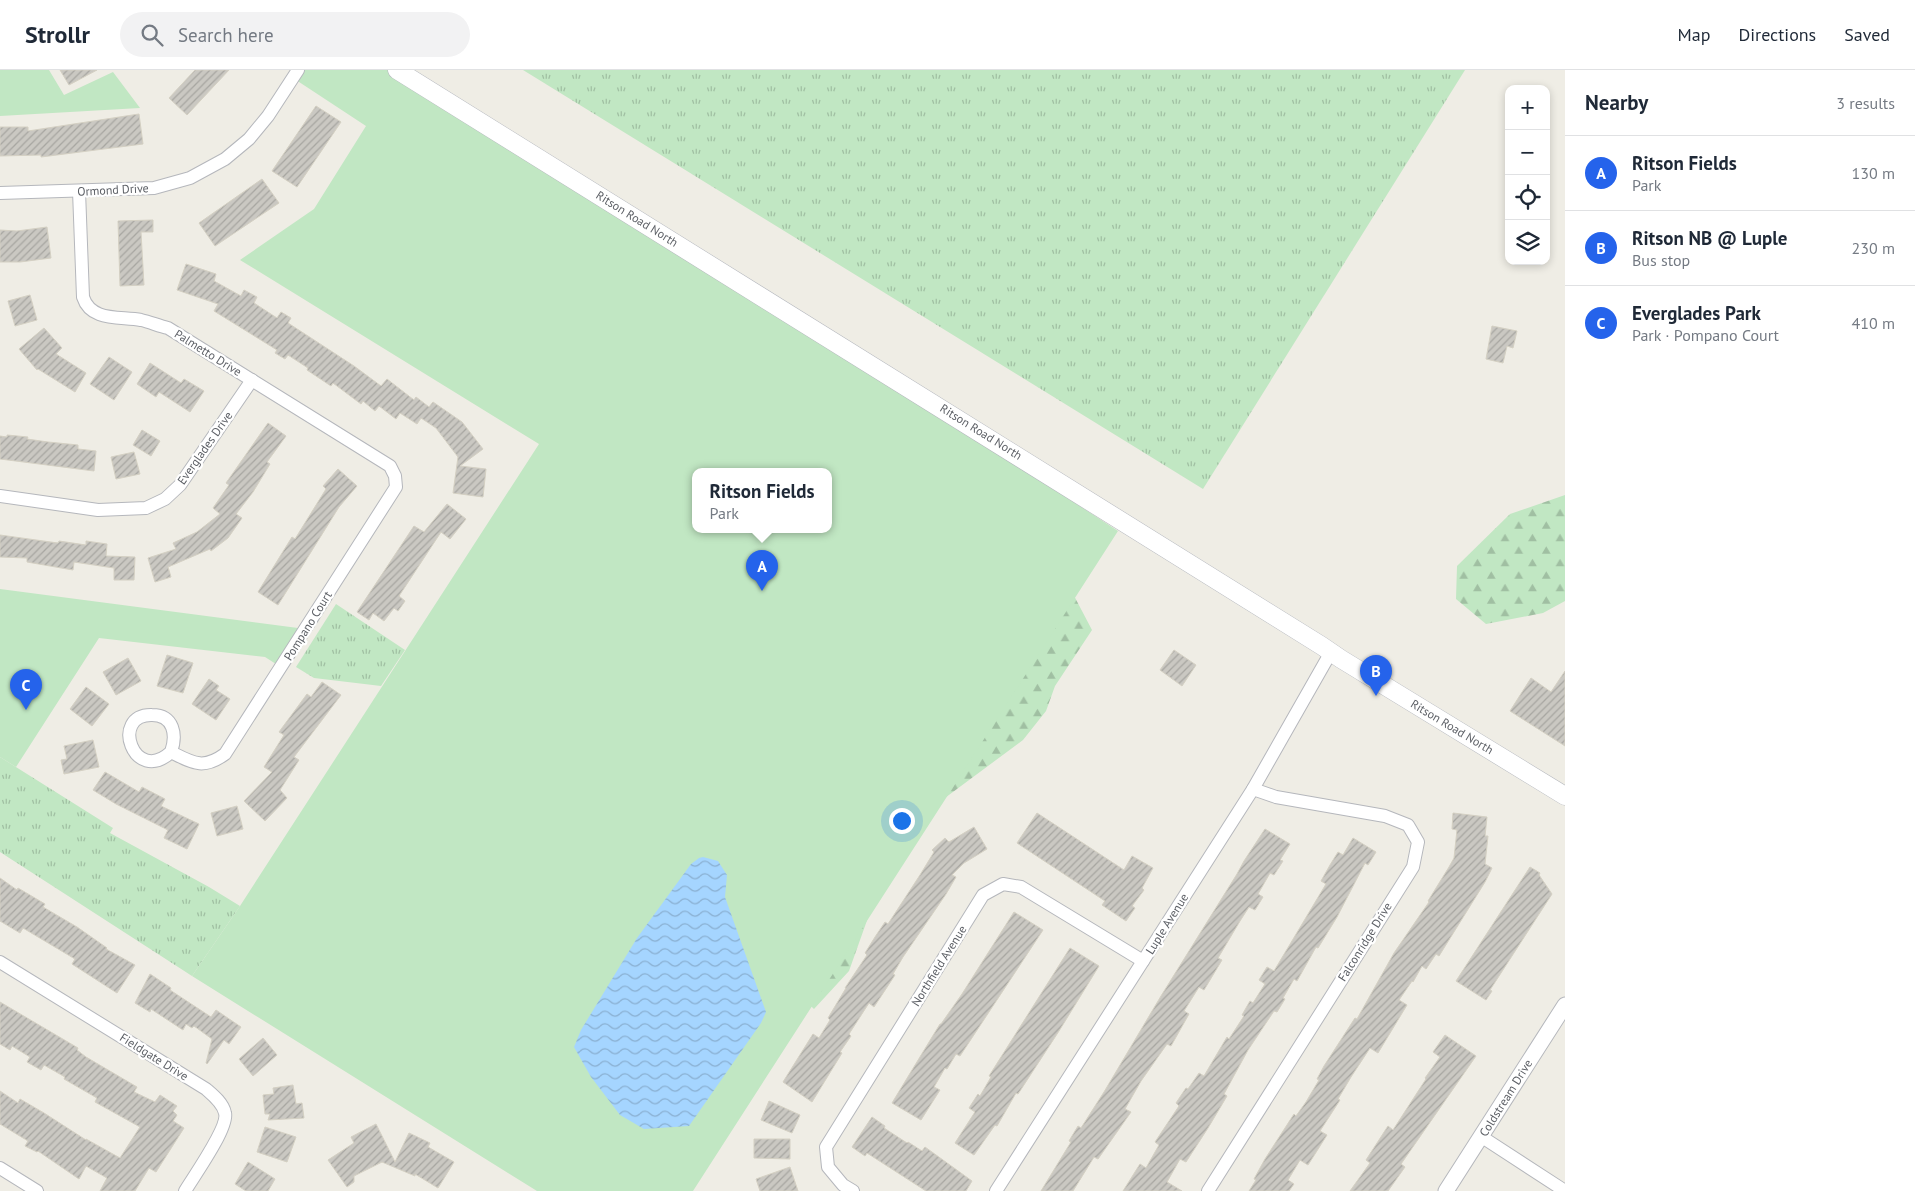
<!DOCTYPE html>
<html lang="en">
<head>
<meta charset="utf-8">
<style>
  body { margin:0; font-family:"PT Sans",sans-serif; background:#f2f2f3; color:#1f2937 }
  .controls { position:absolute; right:15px; top:15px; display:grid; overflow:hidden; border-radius:10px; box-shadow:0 2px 8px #0003 }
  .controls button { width:45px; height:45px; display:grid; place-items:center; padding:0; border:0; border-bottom:1px solid #e0e1e3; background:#fff; color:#1f2937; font:25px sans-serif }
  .you { position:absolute; left:901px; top:750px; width:18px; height:18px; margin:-12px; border:4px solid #fff; border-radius:50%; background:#1a73e8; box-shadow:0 0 0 8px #1a73e833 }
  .badge { display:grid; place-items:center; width:32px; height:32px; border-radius:50%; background:#2563eb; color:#fff; font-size:16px; font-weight:700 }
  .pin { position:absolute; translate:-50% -41px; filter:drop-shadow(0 1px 2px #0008) }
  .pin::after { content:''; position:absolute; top:26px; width:18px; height:15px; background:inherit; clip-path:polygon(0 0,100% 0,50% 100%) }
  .popup { position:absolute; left:692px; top:398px; width:140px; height:65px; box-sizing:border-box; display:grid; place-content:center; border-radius:10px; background:#fff; filter:drop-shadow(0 1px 4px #0005); font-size:16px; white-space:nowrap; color:#747a83 }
  .popup b { font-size:19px; color:#1f2937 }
  .popup::after { content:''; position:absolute; left:50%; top:100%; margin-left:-10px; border:10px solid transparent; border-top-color:#fff }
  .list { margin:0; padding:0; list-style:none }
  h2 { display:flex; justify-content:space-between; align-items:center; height:65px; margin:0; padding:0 20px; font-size:21px }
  h2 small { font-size:16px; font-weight:400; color:#747a83 }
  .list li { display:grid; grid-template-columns:32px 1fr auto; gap:15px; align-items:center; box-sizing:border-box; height:75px; padding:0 20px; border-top:1px solid #e0e1e3 }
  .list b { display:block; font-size:19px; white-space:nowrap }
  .list p { margin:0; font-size:16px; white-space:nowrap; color:#747a83 }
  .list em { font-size:16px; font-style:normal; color:#747a83 }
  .icon { flex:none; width:28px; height:28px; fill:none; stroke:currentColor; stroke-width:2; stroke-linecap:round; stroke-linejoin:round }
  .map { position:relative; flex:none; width:1565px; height:1121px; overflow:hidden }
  header { display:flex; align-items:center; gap:30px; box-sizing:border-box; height:70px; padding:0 25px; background:#fff; border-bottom:1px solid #e0e1e3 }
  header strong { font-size:24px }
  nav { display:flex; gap:28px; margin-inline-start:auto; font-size:18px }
  .search { width:350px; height:45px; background:#f2f2f3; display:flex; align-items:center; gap:12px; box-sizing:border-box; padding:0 18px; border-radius:28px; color:#747a83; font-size:19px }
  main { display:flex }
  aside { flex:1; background:#fff }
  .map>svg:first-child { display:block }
</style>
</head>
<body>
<header>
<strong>Strollr</strong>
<div class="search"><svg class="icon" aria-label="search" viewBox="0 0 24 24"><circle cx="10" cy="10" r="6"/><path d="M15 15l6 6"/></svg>Search here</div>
<nav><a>Map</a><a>Directions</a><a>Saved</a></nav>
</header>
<main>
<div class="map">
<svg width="1565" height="1121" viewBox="0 0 1565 1121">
  <defs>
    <pattern id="grass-tufts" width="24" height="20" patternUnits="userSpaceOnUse" patternTransform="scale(1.25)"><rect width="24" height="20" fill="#c1e7c3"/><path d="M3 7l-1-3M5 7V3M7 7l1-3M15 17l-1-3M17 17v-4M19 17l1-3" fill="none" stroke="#a0bfa2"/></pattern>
    <pattern id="forest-firs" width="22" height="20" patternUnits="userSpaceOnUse" patternTransform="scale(1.25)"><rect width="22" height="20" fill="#c1e7c3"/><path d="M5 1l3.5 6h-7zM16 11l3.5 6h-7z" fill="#a0bfa2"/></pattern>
    <pattern id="water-waves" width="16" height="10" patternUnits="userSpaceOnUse" patternTransform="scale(1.25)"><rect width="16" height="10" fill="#a5d5ff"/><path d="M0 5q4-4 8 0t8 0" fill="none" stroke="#8ab0d2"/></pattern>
    <pattern id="building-hatch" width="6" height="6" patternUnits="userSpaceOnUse" patternTransform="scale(1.25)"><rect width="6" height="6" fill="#cac8c2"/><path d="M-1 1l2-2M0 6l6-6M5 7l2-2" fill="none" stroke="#a7a6a1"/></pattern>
  </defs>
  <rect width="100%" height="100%" fill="#efede5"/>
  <g fill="url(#grass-tufts)">
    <polygon points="523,0 1465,0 1203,419"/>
    <polygon points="336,534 405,580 381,616 314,608 296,597"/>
    <polygon points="0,687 113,758 110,763 209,817 240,836 192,906 0,782"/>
  </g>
  <g fill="url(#forest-firs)">
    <polygon points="1565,425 1565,531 1543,543 1486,554 1456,529 1457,496 1510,444"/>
    <polygon points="1071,520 1092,560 1055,616 1046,641 1023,670 926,742 870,842 849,901 814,939 773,900"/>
  </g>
  <g fill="#c1e7c3" fill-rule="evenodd">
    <polygon points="0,0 49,0 64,25 113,2 140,38 0,46"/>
    <path d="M298,0H396L736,211L1118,461L693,1121H537L192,906L240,836L539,374L240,190L314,139L366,56L293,8ZM696,402H828V460H696Z"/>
    <polygon points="0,519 298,558 276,594 265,587 99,568 16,697 0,687"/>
  </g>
  <polygon fill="url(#water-waves)" points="703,787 718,791 727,805 725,827 766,942 761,953 689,1056 644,1059 620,1045 591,1007 574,977 581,960 637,868 691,794 699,788"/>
  <g fill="url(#building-hatch)" stroke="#d4d0c3">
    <polygon points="60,0 97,0 69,15"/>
    <polygon points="195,0 229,0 187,45 169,28"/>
    <polygon points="316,36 341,52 297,117 272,101"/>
    <polygon points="139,44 143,74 41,87 41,85 0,86 0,57 28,57 28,61"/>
    <polygon points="262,109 279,133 215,176 199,153"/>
    <polygon points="153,150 153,162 141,162 144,215 120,216 118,151"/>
    <polygon points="47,157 51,188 20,192 0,192 0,160 17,161"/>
    <polygon points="186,194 216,204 214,211 241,226 244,220 257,227 254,233 277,248 281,242 291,248 288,253 354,296 381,316 387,309 414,330 416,327 429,337 433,332 462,352 483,379 460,396 486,399 483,427 453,423 458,387 436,358 421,348 417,354 400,343 396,349 379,336 375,341 363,331 361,334 333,313 331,316 307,300 308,298 288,285 285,289 275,283 277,280 214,241 218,234 177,220"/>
    <polygon points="30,225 37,250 15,256 8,231"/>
    <polygon points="1492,256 1517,261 1513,278 1507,276 1503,293 1486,289"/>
    <polygon points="44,258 62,278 56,284 86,303 75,322 38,299 37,300 19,279"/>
    <polygon points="109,287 132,302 114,330 90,314"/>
    <polygon points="150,293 181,313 184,309 204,321 190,342 159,322 156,327 137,314"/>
    <polygon points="268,353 286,366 267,392 270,394 253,422 236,444 242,448 228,468 211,481 210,479 168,497 171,507 155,512 148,488 176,479 173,473 197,462 220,444 213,438 229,415 226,413"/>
    <polygon points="142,360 160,371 151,386 133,375"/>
    <polygon points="7,365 28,367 27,369 48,372 78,375 78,379 96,381 94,401 0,389 0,366 7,367"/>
    <polygon points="134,382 140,404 116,409 111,387"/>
    <polygon points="338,399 357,416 339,437 278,535 258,522 292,467 295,469 326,419 323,416"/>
    <polygon points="447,434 466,449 450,469 441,462 399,526 405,531 398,541 394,538 384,551 373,543 369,550 357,542 414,456 424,462"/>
    <polygon points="0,465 58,473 59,471 86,475 86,471 107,474 106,486 135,487 134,510 114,510 114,498 74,492 73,500 27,492 27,488 0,487"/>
    <polygon points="1174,580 1196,595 1182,616 1160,600"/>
    <polygon points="167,585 193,593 183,623 157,616"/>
    <polygon points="128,588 141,611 116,625 103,602"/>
    <polygon points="1565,601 1565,676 1510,641 1531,608 1551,622"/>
    <polygon points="209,609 219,616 216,620 230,629 216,650 192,634"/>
    <polygon points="322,612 341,625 294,687 299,690 280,720 287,728 265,751 244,731 272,702 264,697 284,665 279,662 307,624 311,627"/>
    <polygon points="86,617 109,634 92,656 70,639"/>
    <polygon points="93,670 99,697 64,704 61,690 67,689 64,676"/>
    <polygon points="105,702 139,722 142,717 165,729 161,736 199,754 187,779 164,768 168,760 116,734 93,720"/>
    <polygon points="237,736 243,759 217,766 211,743"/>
    <polygon points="1037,743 1124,800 1132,786 1153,798 1142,818 1144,820 1132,836 1135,838 1126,851 1102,835 1105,831 1017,773"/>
    <polygon points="1453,743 1487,747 1485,766 1488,766 1485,794 1492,798 1485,812 1439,886 1436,884 1426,899 1422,896 1413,912 1412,911 1399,930 1407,935 1378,983 1370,978 1351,1007 1338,1029 1340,1030 1320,1061 1327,1065 1308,1095 1300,1090 1288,1110 1294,1114 1289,1121 1249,1121 1256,1110 1254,1109 1265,1089 1294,1044 1296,1046 1306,1032 1319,1010 1317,1009 1324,996 1355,948 1357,949 1394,883 1429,832 1428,831 1449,797 1454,788 1457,760 1452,759"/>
    <polygon points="974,757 987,779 964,793 952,805 956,807 946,824 903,887 893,904 895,905 874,937 869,933 849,964 851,966 840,982 842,983 812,1032 783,1012 813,964 819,968 830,950 828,948 846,918 845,918 867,885 865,883 875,867 885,852 888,854 920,805 934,782 932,780 945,768 949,772"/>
    <polygon points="1265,759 1290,774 1280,790 1283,791 1274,805 1270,803 1258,824 1263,827 1255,840 1249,837 1240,851 1218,888 1222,890 1204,920 1199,917 1184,941 1189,944 1171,976 1167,974 1141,1011 1125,1039 1131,1042 1098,1089 1094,1087 1073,1121 1041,1121 1071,1072 1069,1071 1078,1056 1081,1058 1104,1022 1161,926 1237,804 1244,791"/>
    <polygon points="1353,768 1376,782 1368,795 1365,793 1337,847 1318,878 1316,877 1297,911 1294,909 1283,928 1285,929 1277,942 1274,941 1248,980 1224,1024 1227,1026 1208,1058 1186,1092 1180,1089 1167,1112 1182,1121 1123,1121 1140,1094 1146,1098 1159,1075 1155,1072 1179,1036 1176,1033 1186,1018 1188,1019 1199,1003 1204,1006 1227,967 1229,969 1244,946 1242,945 1250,931 1253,933 1265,914 1259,910 1267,897 1274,901 1326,814 1321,811 1330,795 1338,782 1343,785"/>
    <polygon points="1530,797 1540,803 1539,805 1552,824 1490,920 1492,921 1486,930 1456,911"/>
    <polygon points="0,808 17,820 18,818 45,834 43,837 77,857 107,878 106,879 135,895 117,923 72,894 75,889 23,858 20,863 0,851"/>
    <polygon points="1014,842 1043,860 960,986 956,984 947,999 945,998 934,1017 940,1020 921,1050 892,1033 940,954 941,954 962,924"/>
    <polygon points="1070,878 1099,896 1059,961 1018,1024 1016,1023 997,1056 995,1055 974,1085 955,1073 975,1042 969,1038 978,1024 980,1026 991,1007 989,1006"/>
    <polygon points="150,904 171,918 170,920 211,947 216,940 241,957 229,974 224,970 207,994 206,993 212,969 194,956 192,958 186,954 183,960 151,939 150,942 135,933"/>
    <polygon points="0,932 78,978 77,980 86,987 137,1017 134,1022 155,1032 160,1025 177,1036 173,1041 177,1045 173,1051 184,1058 156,1102 149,1098 135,1121 100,1121 107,1108 86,1096 79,1109 38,1081 37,1082 25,1076 28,1071 0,1054 0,1021 18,1033 20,1029 44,1043 86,1070 86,1069 120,1088 140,1057 95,1032 97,1028 64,1009 65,1007 44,995 41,1000 27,992 30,987 12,976 10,980 0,974"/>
    <polygon points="1445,965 1476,986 1401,1094 1405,1097 1388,1121 1350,1121 1370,1093 1366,1090 1388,1056 1393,1060 1426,1009 1425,1008 1440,987 1433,982"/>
    <polygon points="263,968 277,985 253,1006 239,989"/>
    <polygon points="293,1015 296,1034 302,1033 304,1048 268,1050 270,1044 265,1044 263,1025 274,1024 273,1018"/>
    <polygon points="769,1031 800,1045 792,1063 761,1050"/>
    <polygon points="872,1047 885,1056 884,1058 907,1073 908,1072 922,1081 925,1077 972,1111 966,1121 926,1121 867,1083 865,1086 852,1077"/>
    <polygon points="376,1054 395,1092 409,1063 430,1073 428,1077 454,1092 438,1118 415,1104 415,1106 382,1092 354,1106 354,1112 347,1117 328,1090 354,1073 351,1067"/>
    <polygon points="265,1057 296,1067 287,1092 257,1082"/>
    <polygon points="754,1069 790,1069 790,1089 754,1088"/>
    <polygon points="248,1092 275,1109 268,1121 246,1121 235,1114"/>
    <polygon points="790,1097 798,1121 760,1121 756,1109"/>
  </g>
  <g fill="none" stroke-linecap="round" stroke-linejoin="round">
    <defs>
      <g id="minor">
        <path d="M79,121L83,227C91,252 120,246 141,250C150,252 159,256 168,258L390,396L395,406L396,417L225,684C203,700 193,693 171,682C177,665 174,645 152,645C109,644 134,716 171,682"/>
        <polyline points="0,123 154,118 190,108 225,89 249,69 268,46 298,0"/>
        <polyline points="0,426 98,440 146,438 165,429 180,415 252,310"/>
        <path d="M0,892L206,1019C213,1025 223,1033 225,1043C229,1057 194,1106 185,1121"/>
        <polyline points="1482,1067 1565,1121"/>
        <polyline points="0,1098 37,1121"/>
        <polyline points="853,1121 843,1115 828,1097 826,1077 983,825 1003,814 1021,817 1143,891"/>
        <polyline points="996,1121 1253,719 1331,582"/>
        <polyline points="1208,1121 1413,797 1418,772 1408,755 1385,746 1276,727 1253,719"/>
      </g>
      <polyline id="tertiary" points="1446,1121 1565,935"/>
      <polyline id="secondary" points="397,0 1322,576 1341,589 1565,726"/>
    </defs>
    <use href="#minor" stroke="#b5b7bc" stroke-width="14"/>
    <use href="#tertiary" stroke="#b5b7bc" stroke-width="17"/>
    <use href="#secondary" stroke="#b6b9bf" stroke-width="19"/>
    <use href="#minor" stroke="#fff" stroke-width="12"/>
    <use href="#tertiary" stroke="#fff" stroke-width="15"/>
    <use href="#secondary" stroke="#fff" stroke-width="18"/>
  </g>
  <g text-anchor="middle" stroke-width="4.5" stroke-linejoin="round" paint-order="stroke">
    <g font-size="12" fill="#5d6066" stroke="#fff">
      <text transform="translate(113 120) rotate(-3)" y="4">Ormond Drive</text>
      <text transform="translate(637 149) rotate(32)" y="4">Ritson Road North</text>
      <text transform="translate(208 283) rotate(32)" y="4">Palmetto Drive</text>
      <text transform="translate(981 362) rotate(32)" y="4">Ritson Road North</text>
      <text transform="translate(205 378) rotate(-55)" y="4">Everglades Drive</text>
      <text transform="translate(308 556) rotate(-58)" y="4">Pompano Court</text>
      <text transform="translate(1452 657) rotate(31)" y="4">Ritson Road North</text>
      <text transform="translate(1167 854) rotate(-58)" y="4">Luple Avenue</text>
      <text transform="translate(1365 872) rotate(-58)" y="4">Falconridge Drive</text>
      <text transform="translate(939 896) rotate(-58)" y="4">Northfield Avenue</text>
      <text transform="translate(154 987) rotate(32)" y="4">Fieldgate Drive</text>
      <text transform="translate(1506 1028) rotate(-58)" y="4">Coldstream Drive</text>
    </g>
  </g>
</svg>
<div class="controls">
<button>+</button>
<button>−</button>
<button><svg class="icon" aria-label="locate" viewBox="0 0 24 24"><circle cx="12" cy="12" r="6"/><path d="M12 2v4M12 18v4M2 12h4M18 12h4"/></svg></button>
<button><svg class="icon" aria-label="layers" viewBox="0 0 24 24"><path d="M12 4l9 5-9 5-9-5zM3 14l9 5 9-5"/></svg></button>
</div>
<div class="you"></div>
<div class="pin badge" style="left:762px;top:521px">A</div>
<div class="popup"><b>Ritson Fields</b>Park</div>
<div class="pin badge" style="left:1376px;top:626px">B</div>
<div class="pin badge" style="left:26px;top:640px">C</div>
</div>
<aside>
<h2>Nearby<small>3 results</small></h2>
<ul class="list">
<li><span class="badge">A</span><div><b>Ritson Fields</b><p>Park</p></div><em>130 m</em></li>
<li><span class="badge">B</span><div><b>Ritson NB @ Luple</b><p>Bus stop</p></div><em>230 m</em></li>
<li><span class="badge">C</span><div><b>Everglades Park</b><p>Park · Pompano Court</p></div><em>410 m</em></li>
</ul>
</aside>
</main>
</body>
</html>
